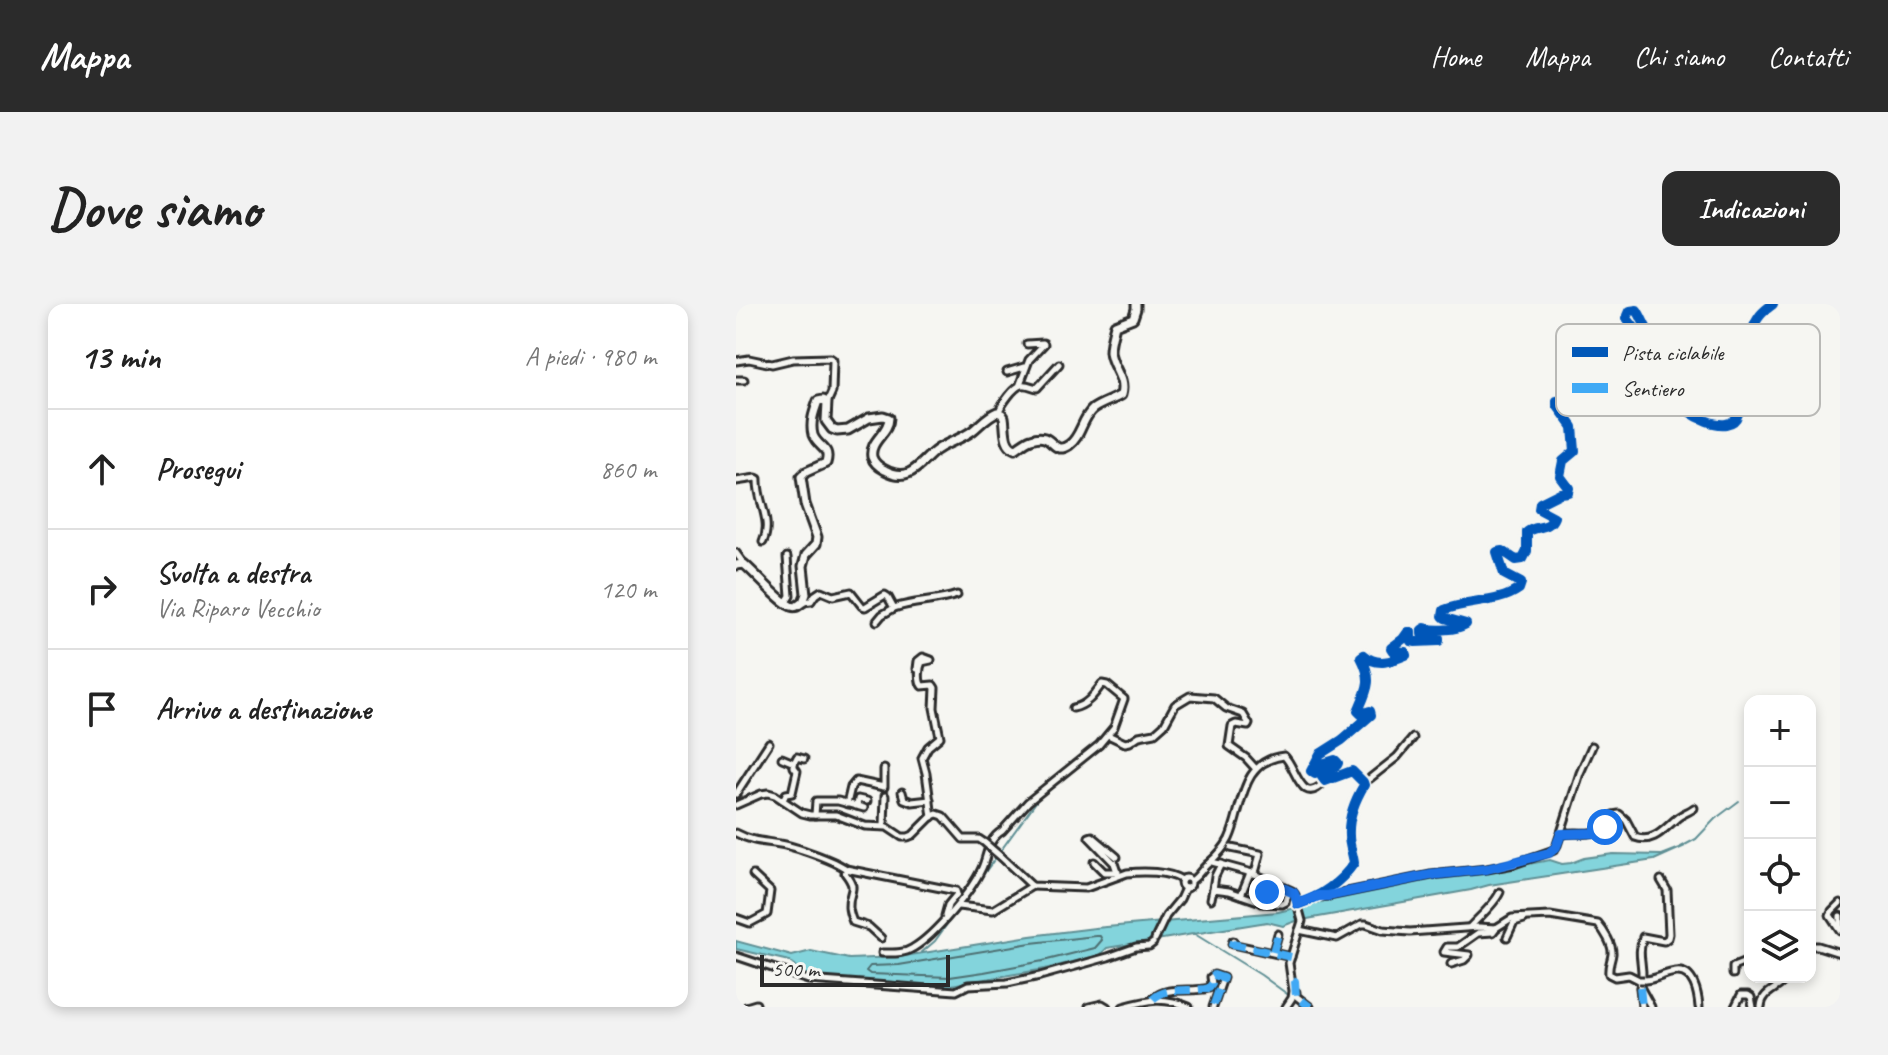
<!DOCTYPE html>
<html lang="it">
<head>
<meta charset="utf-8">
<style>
  body { margin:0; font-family:Caveat,sans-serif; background:#f2f2f2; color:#222 }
  .controls { position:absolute; right:24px; bottom:24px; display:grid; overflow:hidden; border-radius:16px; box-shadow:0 4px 12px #0003 }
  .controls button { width:72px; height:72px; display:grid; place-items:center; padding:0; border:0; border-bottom:2px solid #e0e0e0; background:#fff; color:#222; font:40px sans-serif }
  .scale { position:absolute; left:24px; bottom:20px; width:190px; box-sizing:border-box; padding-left:8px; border:4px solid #2b2b2b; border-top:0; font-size:22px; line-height:28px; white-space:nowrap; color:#2b2b2b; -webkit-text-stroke:6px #f6f6f2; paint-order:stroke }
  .stop { position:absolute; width:24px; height:24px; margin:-18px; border:6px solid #1a73e8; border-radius:50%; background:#fff }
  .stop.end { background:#1a73e8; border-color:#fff; box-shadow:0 2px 8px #0008 }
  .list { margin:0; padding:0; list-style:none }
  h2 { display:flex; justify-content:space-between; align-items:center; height:104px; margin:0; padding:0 32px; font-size:34px }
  h2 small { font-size:26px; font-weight:400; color:#767676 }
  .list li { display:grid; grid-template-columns:52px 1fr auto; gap:24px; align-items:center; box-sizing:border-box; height:120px; padding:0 32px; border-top:2px solid #e0e0e0 }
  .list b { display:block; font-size:30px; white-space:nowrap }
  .list p { margin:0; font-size:26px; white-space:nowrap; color:#767676 }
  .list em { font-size:26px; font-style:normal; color:#767676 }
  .icon { flex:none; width:44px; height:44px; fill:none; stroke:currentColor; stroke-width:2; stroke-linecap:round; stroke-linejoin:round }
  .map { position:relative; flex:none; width:1104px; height:703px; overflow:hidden; border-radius:16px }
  header { display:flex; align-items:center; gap:48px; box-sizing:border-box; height:112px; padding:0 40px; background:#2b2b2b; color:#fff }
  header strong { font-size:38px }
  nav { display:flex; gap:44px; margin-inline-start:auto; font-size:28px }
  .intro { display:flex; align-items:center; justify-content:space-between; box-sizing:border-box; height:192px; padding:0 48px }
  h1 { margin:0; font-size:56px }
  .button { padding:20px 36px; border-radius:16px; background:#2b2b2b; color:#fff; font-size:28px; font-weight:700 }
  main { display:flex; gap:48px; padding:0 48px }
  aside { flex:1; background:#fff; border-radius:16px; box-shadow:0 4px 12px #0003 }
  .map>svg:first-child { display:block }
</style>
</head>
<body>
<header>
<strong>Mappa</strong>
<nav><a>Home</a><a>Mappa</a><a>Chi siamo</a><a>Contatti</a></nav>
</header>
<div class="intro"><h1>Dove siamo</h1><a class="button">Indicazioni</a></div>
<main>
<aside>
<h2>13 min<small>A piedi · 980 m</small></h2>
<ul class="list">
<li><svg class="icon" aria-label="ahead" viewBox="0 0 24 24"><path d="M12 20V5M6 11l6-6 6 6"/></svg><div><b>Prosegui</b></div><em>860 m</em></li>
<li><svg class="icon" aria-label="right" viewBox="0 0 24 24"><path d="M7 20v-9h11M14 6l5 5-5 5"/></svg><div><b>Svolta a destra</b><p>Via Riparo Vecchio</p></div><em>120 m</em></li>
<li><svg class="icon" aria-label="arrive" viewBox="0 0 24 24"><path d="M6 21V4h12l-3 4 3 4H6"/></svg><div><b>Arrivo a destinazione</b></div></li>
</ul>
</aside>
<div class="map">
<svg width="1104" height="703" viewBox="0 0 1104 703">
  <rect width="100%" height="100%" fill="#f6f6f2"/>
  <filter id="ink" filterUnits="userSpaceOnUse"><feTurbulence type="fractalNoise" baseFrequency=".0125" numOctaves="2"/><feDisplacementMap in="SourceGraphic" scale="16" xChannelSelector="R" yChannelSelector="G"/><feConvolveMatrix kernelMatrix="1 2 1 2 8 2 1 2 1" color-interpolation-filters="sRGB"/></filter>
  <g filter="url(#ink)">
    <polygon fill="#83d4dc" stroke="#609095" stroke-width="2" points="949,542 918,556 753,581 735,586 560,617 547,622 531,618 371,644 364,651 309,665 215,681 173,681 77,673 68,670 53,657 0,645 0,637 56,652 75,647 113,655 162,653 294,632 359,624 542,608 689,574 754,567 814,556 826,560 835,559 848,554 877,550 926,551"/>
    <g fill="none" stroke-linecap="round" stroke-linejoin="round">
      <polygon stroke="#4e6f72" stroke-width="2" points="360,632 364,632 366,636 359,644 307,657 248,668 214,673 134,670 130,667 134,662 163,661 295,639"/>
      <g stroke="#609095" stroke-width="2">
        <polyline points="945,543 960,535 979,515 1003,497"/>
        <polyline points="226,600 305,491"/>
        <polyline points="457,629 525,671 569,703"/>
        <polyline points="185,649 199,637 222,605"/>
      </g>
      <defs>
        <g id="minor">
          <polyline points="0,57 13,55 36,60 57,55 94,54 97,56 96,88 91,99"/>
          <polyline points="271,68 288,63"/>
          <polyline points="0,76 8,76"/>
          <polyline points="284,80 293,56 308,40 307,39 291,40"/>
          <path d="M263,108C265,101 278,82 286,81C291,80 296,83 301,84L323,60"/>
          <path d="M0,177L20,174L22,175C21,198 37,217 27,238"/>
          <polyline points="0,249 8,260"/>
          <polyline points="50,298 54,292 51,253"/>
          <path d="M67,298L75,297L79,291L85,287L97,292L115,288L126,302L129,303L149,291L152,293L158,304C178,297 201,298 221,291"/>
          <polyline points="141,317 146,311 158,304"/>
          <path d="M181,365L182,357L187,353L195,356L186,358C183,364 182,377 186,382L197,381L199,384L198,404L204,433L192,443L186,454L190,469L196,513"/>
          <polyline points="372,431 389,439 394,438 403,432 419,429 428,421 439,401 454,392 478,394 490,404 507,410 513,420 512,422 500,420 496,422 493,442 510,454 520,465"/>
          <polyline points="46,454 58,459"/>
          <polyline points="58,459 61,453 68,455"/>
          <polyline points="628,479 661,453 677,434"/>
          <polyline points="166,488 168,495 176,498 194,496"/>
          <polyline points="0,490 33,439"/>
          <polyline points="47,496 50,490 56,489 61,467 58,463 58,459"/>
          <polyline points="111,500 115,483 120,477 148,483 148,465"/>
          <polyline points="0,501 25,490 32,489 39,491 66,509 74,511 100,511 129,522 151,523 166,533 172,533 177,531 196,512 201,510 207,512 227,535 243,535 249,539"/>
          <polyline points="121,502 122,495 131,497"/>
          <polyline points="79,511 80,497 102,497 128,504"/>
          <polyline points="148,522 149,492"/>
          <path d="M0,529C17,538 26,537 44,540C58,542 100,557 110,565L220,587L221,590L212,601L209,612"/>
          <path d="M826,530C854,526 857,538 877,511L883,510L890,516L899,533C917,540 928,525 940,515C945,510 953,508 958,504"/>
          <polyline points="495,544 524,550 520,565 516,570"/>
          <path d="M264,552L296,582L350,584L391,569C407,567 432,567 446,576"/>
          <polyline points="381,553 356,532 353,533 378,559 381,568"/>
          <polyline points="358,558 368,568 382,568"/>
          <polyline points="476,558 516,569 556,587 559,591 566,617 553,659 557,687 556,694 550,703"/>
          <path d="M111,565L109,569C123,587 112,586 113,603C113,608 115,613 117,618L133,623L145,634"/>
          <circle cx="450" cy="579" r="5"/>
          <path d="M455,577C463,572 466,564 473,559C481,552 488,545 493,535C507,505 503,457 548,452C560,462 565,505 589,477"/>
          <polyline points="519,584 538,591"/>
          <polyline points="477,585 479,572 485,560"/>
          <polyline points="505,591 514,569"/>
          <polyline points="583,592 592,592 695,571 751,565 778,560 818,546 821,541 844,469 856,442"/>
          <polyline points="475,595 477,585 493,587 528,599 546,600 550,598 552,590 541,586"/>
          <polyline points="526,599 536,579"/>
          <polyline points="1104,599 1096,607 1094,611 1104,626"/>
          <path d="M562,600C584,593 605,578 618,559C617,550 613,541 613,532C612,515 619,496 628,481L627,478L616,467L589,477L586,473C590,465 595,465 601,461L602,459L599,456L586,460L579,470L575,467L584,450L606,436L635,411L634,407L625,410L622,407C632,384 637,376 625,353L628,351C641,363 656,357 670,351L669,348L657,347L655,344L667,335L672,328H675V337L679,338L703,337V334L686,330V326L689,324C701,327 719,326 730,320L709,314L707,312L708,306C732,296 762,300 783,285L785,279L768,270L761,248L767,247L780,256L787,255L791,247V228C801,221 813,226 818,213L803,205L804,199L824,189L832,188L833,184L824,172L827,157L839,147L837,123L821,101V97C843,93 884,84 901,71C906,61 907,42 903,31C900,25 895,20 891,14L894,7L901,6C905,12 907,18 911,25C921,41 933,45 950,52L952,55L951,65C941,72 929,81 939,95C947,108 994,135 1002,110C1005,101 1002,88 1003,79C1004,65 1015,23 1023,13C1026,8 1032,4 1037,0"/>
          <polyline points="222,602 257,606 296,582"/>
          <polyline points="1104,612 1104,622"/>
          <polyline points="0,614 14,619 31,610 34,587 17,571"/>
          <path d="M734,623C743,613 759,600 764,588"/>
          <path d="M563,626L601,634L626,620H630L647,626L674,628L743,623L760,624L776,614L814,612L862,620C868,627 877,641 876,650C875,658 872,661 873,670L879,673L893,671L903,676"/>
          <polyline points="771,633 778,618 788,615"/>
          <polyline points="419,635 430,612 444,595 449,584"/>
          <polyline points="497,637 496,640 555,653"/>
          <polyline points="1014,638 1014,647"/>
          <polyline points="1074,642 1082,642 1104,649"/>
          <polyline points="537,648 542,630"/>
          <path d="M146,649C157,649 168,650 177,644C199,631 235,588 246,564C252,551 251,536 266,527L292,498L363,441L378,423L388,395L371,381L366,380C358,391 350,402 337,404"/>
          <polyline points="0,652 72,676 220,687 232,681 271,679 304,672 372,653 400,643 413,642 417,639"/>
          <polyline points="715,660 728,656 733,651 708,648 711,643 722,643 742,629 757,628 760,624"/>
          <polyline points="997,670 997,663 1012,657 1014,654"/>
          <path d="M906,675C907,657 901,652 907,633L928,637L932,634L933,630L931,586L925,576"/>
          <polyline points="905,676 904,683 915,703"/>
          <path d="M908,676C919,676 929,669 940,668C958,666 962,690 963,703"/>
          <polyline points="904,684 906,703"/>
          <polyline points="560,688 560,692 574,703"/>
          <path d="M417,695C431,681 454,689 473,684L476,680L475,673L478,671L487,674L477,703"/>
          <polyline points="10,703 20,700"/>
          <polyline points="353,703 366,700 371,703"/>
          <path d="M387,703C413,696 427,692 453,703"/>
          <polyline points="999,703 1005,691 1012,691 1015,693 1017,703"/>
          <path d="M1025,703C1026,686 1044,686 1051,673"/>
        </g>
        <path id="major" d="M0,261L8,260C18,268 44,298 55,302C61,304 62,301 67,298L70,290L67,262L70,251L80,240L81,233L69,200L65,173L70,168L90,159C95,143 82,144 77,131C74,119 78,108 82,97L87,96L91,98L90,117L96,125L101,127L112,126L133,114L147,112L153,114C153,129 133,137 136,153C138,159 143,163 149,166C177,181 185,155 202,145C213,138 225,135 236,127C244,121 251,112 261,108L266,110L268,113C270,124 267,140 279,145C284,142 289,137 295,135C318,126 315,153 333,141C345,133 346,114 357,105C365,99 377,96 385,91C390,74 375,63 374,47C374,39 377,29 379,21L397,14L400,5V0"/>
      </defs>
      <use href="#minor" stroke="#2b2b2b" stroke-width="11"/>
      <use href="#major" stroke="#2b2b2b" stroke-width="13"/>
      <use href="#minor" stroke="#f6f6f2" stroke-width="5"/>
      <use href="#major" stroke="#f6f6f2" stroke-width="7"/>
      <defs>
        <g id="minor-bridge">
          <polyline points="249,539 264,552"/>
          <polyline points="903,676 908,676"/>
        </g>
      </defs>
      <use href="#minor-bridge" stroke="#2b2b2b" stroke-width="11" stroke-linecap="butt"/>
      <use href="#minor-bridge" stroke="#f6f6f2" stroke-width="5"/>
      <g stroke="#3fa9f5" stroke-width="8" stroke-dasharray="16 8" stroke-linecap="butt">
        <polyline points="497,637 496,640 555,653"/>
        <polyline points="537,648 542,630"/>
        <polyline points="557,676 559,677 560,692 574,703"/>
        <polyline points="904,683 906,703"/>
        <path d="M417,695C431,681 454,689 473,684L476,680L475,673L478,671L487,674L477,703"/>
      </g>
      <defs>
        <path id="cycleway" d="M562,600C584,593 605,578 618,559C617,550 613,541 613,532C612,515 619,496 628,481L627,478L616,467L589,477L586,473C590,465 595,465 601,461L602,459L599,456L586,460L579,470L575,467L584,450L606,436L635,411L634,407L625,410L622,407C632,384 637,376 625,353L628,351C641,363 656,357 670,351L669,348L657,347L655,344L667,335L672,328H675V337L679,338L703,337V334L686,330V326L689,324C701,327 719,326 730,320L709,314L707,312L708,306C732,296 762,300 783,285L785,279L768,270L761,248L767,247L780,256L787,255L791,247V228C801,221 813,226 818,213L803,205L804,199L824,189L832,188L833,184L824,172L827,157L839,147L837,123L821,101V97C843,93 884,84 901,71C906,61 907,42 903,31C900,25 895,20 891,14L894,7L901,6C905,12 907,18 911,25C921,41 933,45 950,52L952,55L951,65C941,72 929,81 939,95C947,108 994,135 1002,110C1005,101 1002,88 1003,79C1004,65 1015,23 1023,13C1026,8 1032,4 1037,0"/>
      </defs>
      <use href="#cycleway" stroke="#f6f6f2" stroke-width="15"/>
      <use href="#cycleway" stroke="#0057b8" stroke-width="10"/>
    </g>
  </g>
  <g fill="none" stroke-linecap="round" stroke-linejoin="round" filter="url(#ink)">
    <polyline stroke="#1a73e8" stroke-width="10" points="531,588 536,579 558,589 562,600 582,592 592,592 695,571 751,565 813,549 820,543 825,530 859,529 869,523"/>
  </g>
  <rect x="820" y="20" width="264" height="92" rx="12" fill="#f6f6f2" stroke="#b9b9b6" stroke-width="2"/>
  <rect x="836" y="43" width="36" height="10" fill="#0057b8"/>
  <rect x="836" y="79" width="36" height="10" fill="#3fa9f5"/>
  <g font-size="22" fill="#2b2b2b">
    <text x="886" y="56">Pista ciclabile</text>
    <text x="886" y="92">Sentiero</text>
  </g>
</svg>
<div class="controls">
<button>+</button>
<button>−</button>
<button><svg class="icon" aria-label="locate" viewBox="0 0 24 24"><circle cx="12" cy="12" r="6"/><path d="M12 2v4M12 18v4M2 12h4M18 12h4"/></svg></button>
<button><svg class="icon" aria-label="layers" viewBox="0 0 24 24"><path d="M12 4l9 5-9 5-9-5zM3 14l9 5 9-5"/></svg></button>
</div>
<div class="scale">500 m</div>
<div class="stop" style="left:869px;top:523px"></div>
<div class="stop end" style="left:531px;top:588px"></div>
</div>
</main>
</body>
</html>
